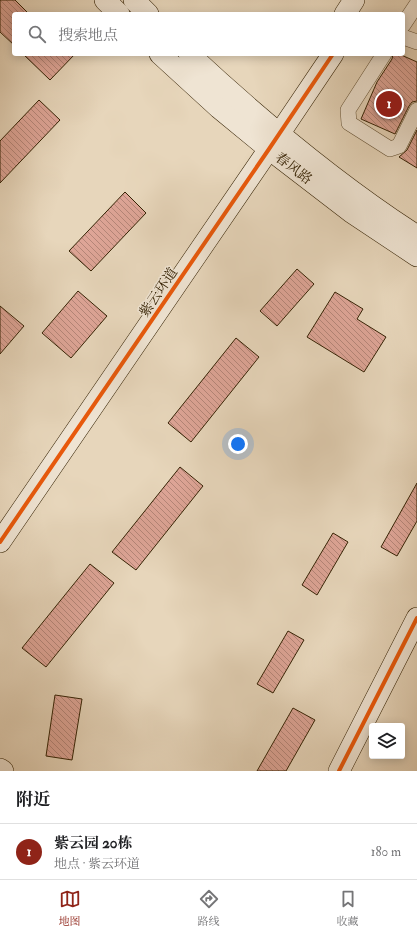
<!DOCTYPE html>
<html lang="zh">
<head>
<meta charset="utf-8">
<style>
  body { margin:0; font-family:"IM FELL Double Pica","Noto Serif SC",serif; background:#f6f6f6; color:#202124 }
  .controls { position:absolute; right:12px; bottom:12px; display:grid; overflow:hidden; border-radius:4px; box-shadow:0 2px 10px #0003 }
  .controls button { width:36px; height:36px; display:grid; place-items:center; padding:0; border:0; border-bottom:1px solid #e0e0e0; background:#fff; color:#202124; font:20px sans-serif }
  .you { position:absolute; left:238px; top:444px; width:14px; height:14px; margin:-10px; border:3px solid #fff; border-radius:50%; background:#1a73e8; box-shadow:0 0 0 6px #1a73e833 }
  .badge { display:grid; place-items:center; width:26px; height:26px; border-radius:50%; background:#8f2418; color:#fff; font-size:13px; font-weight:700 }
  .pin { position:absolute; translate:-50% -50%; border:2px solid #fff; box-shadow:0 1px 4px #0006 }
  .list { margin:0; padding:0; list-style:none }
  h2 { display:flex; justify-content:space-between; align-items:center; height:52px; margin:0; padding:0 16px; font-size:17px }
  h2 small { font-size:13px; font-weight:400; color:#757577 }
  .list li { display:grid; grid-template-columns:26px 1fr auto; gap:12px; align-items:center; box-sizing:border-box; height:56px; padding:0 16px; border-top:1px solid #e0e0e0 }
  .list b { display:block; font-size:15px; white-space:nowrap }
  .list p { margin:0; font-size:13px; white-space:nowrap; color:#757577 }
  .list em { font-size:13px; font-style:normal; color:#757577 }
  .icon { flex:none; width:22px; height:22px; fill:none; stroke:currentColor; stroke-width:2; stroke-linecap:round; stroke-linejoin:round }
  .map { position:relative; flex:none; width:417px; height:771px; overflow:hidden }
  .search { position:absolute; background:#fff; box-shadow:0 2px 10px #0003; left:12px; right:12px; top:12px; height:44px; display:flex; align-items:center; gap:10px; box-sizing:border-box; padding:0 14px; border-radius:4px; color:#757577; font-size:15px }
  .sheet { height:108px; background:#fff }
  nav { display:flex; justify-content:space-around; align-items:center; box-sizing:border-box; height:56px; border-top:1px solid #e0e0e0; background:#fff; font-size:11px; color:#757577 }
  nav a { display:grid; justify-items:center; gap:2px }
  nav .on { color:#8f2418 }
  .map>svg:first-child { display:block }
</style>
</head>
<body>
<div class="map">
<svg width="417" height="771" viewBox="0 0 417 771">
  <defs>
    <pattern id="building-back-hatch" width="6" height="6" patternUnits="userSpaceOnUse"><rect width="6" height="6" fill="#dea597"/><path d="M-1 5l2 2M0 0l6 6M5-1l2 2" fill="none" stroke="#b58679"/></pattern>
  </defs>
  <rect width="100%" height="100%" fill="#e7d6bb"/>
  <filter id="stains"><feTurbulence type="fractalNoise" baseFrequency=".005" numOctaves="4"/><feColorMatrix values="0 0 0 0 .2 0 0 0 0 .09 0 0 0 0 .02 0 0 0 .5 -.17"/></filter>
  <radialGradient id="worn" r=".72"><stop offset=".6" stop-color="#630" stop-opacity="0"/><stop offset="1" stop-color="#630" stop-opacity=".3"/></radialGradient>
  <g fill="url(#building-back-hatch)" stroke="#352204">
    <polygon points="0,0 15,0 29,14 14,14 14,45 0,32"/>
    <polygon points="23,54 75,54 50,80"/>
    <polygon points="393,54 399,54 417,62 417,101 412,102 409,106 395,134 361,119 377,82 392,59"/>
    <polygon points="39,100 60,120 0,183 0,141"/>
    <polygon points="417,130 417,168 399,157 407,150"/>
    <polygon points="125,192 146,213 91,271 69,251"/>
    <polygon points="297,269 314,284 277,326 260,311"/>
    <polygon points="78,291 107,316 71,358 42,333"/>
    <polygon points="335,292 363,309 357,319 386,337 364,372 307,337"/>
    <polygon points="0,306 24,326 0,354"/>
    <polygon points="236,338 259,357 191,442 168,423"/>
    <polygon points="180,467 203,486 136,570 112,552"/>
    <polygon points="417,483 417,521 397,556 381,547"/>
    <polygon points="333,533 348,542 317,595 302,585"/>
    <polygon points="90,564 114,583 46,667 22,648"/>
    <polygon points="288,631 304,640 273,693 257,684"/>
    <polygon points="55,695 82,699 72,760 46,756"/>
    <polygon points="293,708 315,720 286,771 257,771"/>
  </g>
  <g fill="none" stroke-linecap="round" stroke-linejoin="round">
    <defs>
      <g id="street">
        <polyline points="403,25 417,4"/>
        <polyline points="403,37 417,42"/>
        <polyline points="384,54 348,110 349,123 390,149 399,146 417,110"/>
      </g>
      <g id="secondary">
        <polyline points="105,0 119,14"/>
        <polyline points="134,0 148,14"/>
        <polyline points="345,14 354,0"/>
        <polyline points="160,54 219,108 269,149 351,212 417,256"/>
        <path d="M189,54C261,121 335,183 417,236"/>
        <polyline points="0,542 269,149 333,54"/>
        <polyline points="0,769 3,771"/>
        <polyline points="339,771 417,618"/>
      </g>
    </defs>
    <use href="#street" stroke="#624f32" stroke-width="16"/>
    <use href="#secondary" stroke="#352204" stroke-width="22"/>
    <use href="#street" stroke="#efe4d3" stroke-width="15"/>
    <use href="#secondary" stroke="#efe4d3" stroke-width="21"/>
    <defs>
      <g id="cycleway">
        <polyline points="0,542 269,149 333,54"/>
        <polyline points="339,771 417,618"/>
      </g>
    </defs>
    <use href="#cycleway" stroke="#efe4d3" stroke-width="6"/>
    <use href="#cycleway" stroke="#e8590c" stroke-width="4"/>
  </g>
  <g text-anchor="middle" stroke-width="3" stroke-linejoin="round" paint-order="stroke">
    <g font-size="14" fill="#352204" stroke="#efe4d3">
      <text transform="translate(294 168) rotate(37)" y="5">春风路</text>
      <text transform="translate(158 292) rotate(-56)" y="5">紫云环道</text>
    </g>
  </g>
  <rect width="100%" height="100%" filter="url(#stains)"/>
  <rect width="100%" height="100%" fill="url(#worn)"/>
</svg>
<div class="controls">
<button><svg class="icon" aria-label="layers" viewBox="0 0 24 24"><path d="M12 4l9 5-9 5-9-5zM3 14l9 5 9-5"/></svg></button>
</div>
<div class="you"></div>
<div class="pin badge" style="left:389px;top:104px">1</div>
<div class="search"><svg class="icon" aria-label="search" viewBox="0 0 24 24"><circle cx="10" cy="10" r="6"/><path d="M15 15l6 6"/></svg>搜索地点</div>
</div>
<section class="sheet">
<h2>附近<small></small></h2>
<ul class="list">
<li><span class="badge">1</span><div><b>紫云园 20栋</b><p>地点 · 紫云环道</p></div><em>180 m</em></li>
</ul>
</section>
<nav>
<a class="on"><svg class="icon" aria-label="map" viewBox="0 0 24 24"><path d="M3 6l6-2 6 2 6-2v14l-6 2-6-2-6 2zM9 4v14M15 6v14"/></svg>地图</a>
<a><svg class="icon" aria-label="directions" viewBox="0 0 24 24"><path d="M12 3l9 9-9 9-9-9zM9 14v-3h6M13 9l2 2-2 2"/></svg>路线</a>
<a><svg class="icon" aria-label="saved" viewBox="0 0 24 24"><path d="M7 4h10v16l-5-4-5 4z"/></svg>收藏</a>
</nav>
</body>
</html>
